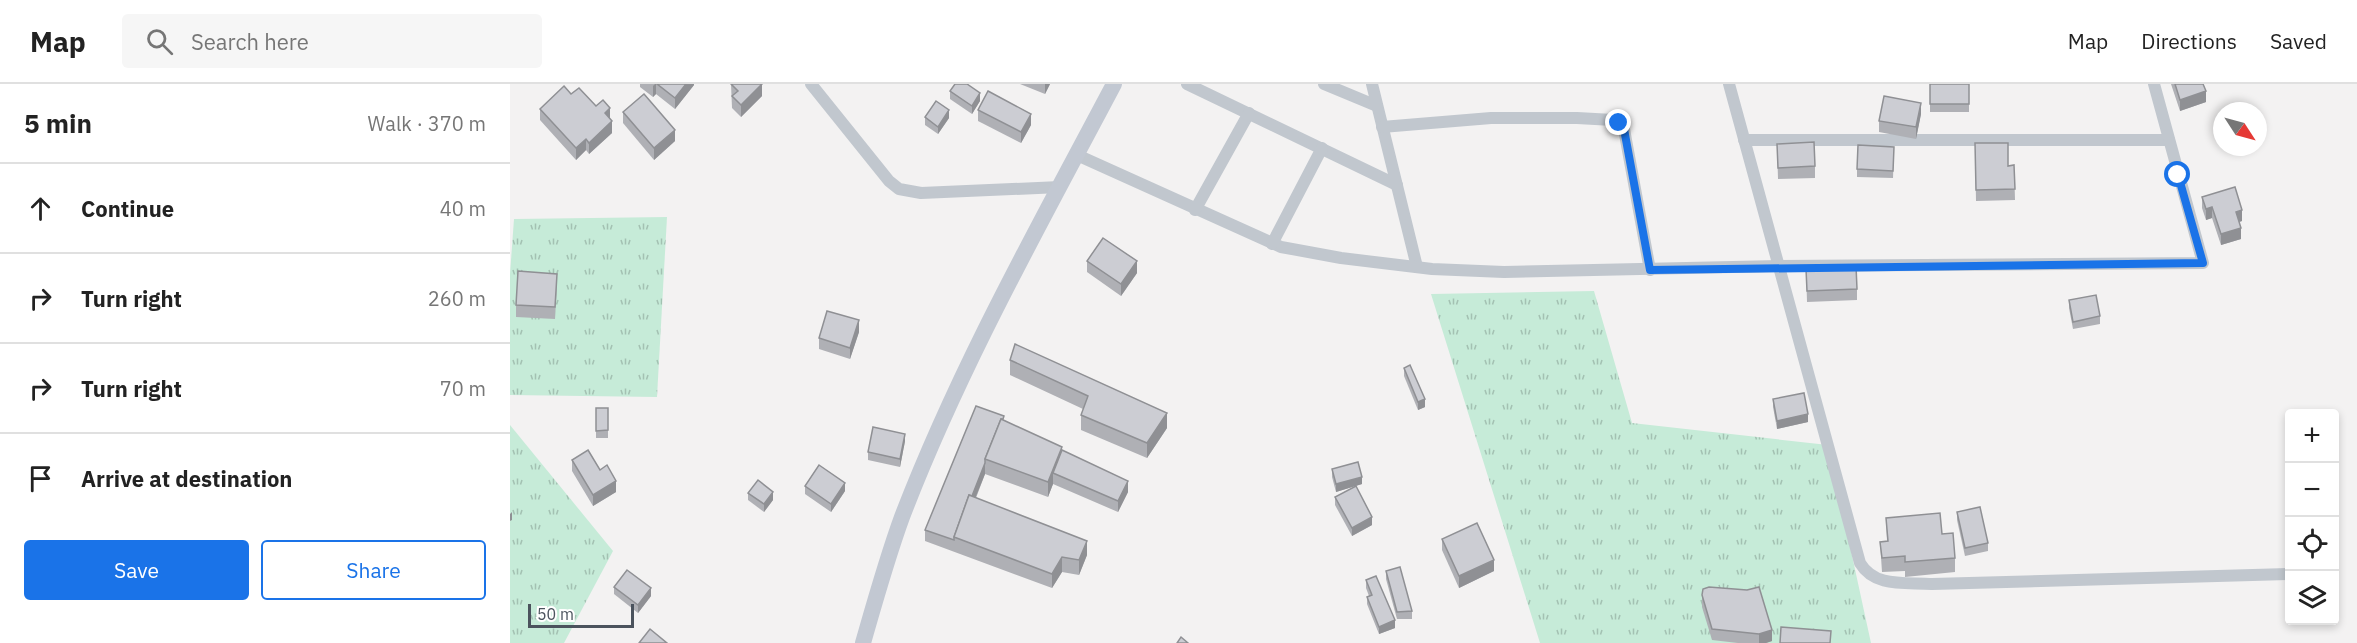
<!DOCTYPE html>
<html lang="en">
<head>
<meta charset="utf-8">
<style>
  body { margin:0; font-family:"IBM Plex Sans",sans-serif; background:#f6f6f6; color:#222 }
  .controls { position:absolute; right:18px; bottom:18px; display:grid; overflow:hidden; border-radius:6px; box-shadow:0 3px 9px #0003 }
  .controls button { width:54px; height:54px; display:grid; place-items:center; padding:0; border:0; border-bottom:2px solid #e0e0e0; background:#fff; color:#222; font:30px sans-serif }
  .compass { position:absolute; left:1703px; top:18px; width:54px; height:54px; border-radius:50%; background:#fff; box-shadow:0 3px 9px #0003; rotate:126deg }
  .scale { position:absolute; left:18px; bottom:15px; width:106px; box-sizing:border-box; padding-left:6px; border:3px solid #4b535d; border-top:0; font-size:16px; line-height:21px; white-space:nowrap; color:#4b535d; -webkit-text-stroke:4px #fff; paint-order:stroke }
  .stop { position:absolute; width:18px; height:18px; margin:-14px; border:4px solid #1a73e8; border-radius:50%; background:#fff }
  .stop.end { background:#1a73e8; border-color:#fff; box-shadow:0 2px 6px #0008 }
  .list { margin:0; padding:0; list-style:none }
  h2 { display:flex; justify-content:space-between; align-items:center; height:78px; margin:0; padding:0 24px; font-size:26px }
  h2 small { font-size:20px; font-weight:400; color:#767676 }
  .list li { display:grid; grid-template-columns:39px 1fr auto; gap:18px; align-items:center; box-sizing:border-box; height:90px; padding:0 24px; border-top:2px solid #e0e0e0 }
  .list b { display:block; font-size:22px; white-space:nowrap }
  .list em { font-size:20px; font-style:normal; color:#767676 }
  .actions { display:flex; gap:12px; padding:18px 24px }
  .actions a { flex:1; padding:14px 0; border:2px solid #1a73e8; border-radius:6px; text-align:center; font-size:21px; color:#1a73e8 }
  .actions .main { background:#1a73e8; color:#fff }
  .icon { flex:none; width:33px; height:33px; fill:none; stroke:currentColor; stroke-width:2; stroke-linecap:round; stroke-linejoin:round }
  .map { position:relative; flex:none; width:1847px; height:559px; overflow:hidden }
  header { display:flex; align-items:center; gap:36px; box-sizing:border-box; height:84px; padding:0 30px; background:#fff; border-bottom:2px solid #e0e0e0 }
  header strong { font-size:28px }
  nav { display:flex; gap:33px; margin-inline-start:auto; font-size:21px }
  .search { width:420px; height:54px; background:#f6f6f6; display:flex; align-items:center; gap:15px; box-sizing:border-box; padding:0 21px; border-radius:6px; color:#767676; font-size:22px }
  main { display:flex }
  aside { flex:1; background:#fff }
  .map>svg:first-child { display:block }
</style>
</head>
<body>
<header>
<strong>Map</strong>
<div class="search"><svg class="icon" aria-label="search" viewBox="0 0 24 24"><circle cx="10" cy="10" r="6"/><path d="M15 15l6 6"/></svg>Search here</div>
<nav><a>Map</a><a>Directions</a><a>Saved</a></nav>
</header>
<main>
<aside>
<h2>5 min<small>Walk · 370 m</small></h2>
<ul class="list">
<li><svg class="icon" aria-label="ahead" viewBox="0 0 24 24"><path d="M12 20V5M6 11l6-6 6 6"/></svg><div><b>Continue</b></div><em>40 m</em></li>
<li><svg class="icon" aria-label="right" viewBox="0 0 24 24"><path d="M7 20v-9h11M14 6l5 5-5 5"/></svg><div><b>Turn right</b></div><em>260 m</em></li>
<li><svg class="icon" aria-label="right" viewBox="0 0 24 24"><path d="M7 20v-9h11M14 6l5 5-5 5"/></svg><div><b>Turn right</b></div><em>70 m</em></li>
<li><svg class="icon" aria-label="arrive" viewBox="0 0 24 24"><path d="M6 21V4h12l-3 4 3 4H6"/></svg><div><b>Arrive at destination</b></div></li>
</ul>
<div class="actions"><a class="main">Save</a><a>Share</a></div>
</aside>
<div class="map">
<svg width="1847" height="559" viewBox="0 0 1847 559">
  <defs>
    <pattern id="grass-tufts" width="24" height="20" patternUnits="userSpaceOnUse" patternTransform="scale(1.5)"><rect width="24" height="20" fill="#c6ebd8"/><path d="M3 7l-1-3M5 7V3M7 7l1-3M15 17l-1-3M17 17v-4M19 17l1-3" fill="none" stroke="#a3c1b2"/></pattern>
  </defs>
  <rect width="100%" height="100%" fill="#f3f2f2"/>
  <g fill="url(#grass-tufts)">
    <polygon points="157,133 147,313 0,311 0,190 4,135"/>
    <polygon points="1084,207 1122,339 1318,361 1361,559 1030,559 921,210"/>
    <polygon points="0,341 103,467 54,559 0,559"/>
  </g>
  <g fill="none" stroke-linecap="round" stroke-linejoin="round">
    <g stroke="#c1c7ce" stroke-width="12">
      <polyline points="301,0 379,97 389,105 411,109 550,103"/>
      <polyline points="677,0 887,101"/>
      <polyline points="814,0 867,22"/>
      <polyline points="862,0 907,183"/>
      <path d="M1219,0L1350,479C1365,504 1395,498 1422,500L1778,490"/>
      <polyline points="872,43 981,34 1067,34 1103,36 1114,45 1140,186"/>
      <polyline points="1234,56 1659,56"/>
      <polyline points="567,71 771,163 831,174 922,185 994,188 1269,182 1693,179 1644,0"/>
      <polyline points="685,126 739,29"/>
      <polyline points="762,160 812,64"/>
    </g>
    <path stroke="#c2c8d2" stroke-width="16" d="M353,559C365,517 377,474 392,433C450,282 529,142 604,0"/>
  </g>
  <g fill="#afb0b5">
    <polygon points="130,0 184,0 184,1 165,25 146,10 143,13 130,3"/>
    <polygon points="221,0 252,12 231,33 222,24"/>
    <polygon points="510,0 540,0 535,10"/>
    <rect x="1420" y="0" width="39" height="28"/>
    <polygon points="1661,0 1693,0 1696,18 1670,27"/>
    <polygon points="440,7 470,17 462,30 440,15"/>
    <polygon points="61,10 86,22 100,35 102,49 79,70 76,66 66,76 30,36 30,25"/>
    <polygon points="468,26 521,41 511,59 468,37"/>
    <polygon points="113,28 165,57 144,76 113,39"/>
    <polygon points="1411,30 1406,55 1369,48 1369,37"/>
    <polygon points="415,33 439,34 428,50 415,41"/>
    <polygon points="1465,59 1498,82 1504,81 1505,116 1466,117"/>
    <polygon points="1267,60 1305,82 1305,94 1268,95"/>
    <polygon points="1384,63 1383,94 1347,93 1347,85"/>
    <polygon points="1692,113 1732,137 1729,138 1731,155 1711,161 1702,134 1696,136 1692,124"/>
    <polygon points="577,177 627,189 611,212 577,188"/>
    <polygon points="1296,185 1347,205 1347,216 1297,218"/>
    <polygon points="47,201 45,235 6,233 6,221"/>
    <polygon points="1559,216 1590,232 1590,240 1563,245 1559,224"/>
    <polygon points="349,248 340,275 309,265 309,254"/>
    <polygon points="500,276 657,344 637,374 571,346 571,331 573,325 500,291"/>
    <polygon points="894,284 915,323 908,326 894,292"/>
    <polygon points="1263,315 1298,338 1267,345 1263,323"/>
    <rect x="86" y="324" width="12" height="30"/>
    <polygon points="494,336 552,366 618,408 608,428 543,400 538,413 475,390 466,414 577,471 569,491 552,488 542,504 415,457 415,446"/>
    <polygon points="395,357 390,383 358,376 358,368"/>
    <polygon points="62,376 90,386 106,408 83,422 62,387"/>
    <polygon points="822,385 852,400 826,408 822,393"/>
    <polygon points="295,402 335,407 321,428 295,410"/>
    <polygon points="238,409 263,416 254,428 238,416"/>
    <polygon points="825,413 862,441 842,452 825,421"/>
    <polygon points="1447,428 1478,459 1478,467 1455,472 1447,436"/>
    <polygon points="1376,434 1432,450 1445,474 1445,488 1395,493 1395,487 1372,488 1370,458 1377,457"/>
    <polygon points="932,455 984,487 949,504 932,466"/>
    <polygon points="876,487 902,527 902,535 887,535 876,495"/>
    <polygon points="856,496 885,544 869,550 857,520 857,513 859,512 856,504"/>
    <polygon points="104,503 141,512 128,529 104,510"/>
    <polygon points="1192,511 1262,557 1256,559 1228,559 1202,556 1192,523"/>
  </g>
  <g fill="#8f9094">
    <polygon points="145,0 146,0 146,10 143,13 143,2"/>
    <polygon points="176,0 184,0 184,1 165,25 165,14"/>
    <polygon points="252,0 252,12 231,33 231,21"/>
    <polygon points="535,0 540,0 535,10"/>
    <polygon points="1696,7 1696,18 1670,27 1670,16"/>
    <polygon points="470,9 470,17 462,30 462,22"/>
    <polygon points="1411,19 1411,30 1406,55 1406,43"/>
    <polygon points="100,24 100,35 95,29"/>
    <polygon points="439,26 439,34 428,50 428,43"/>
    <polygon points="521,30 521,41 511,59 511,48"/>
    <polygon points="102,37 102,49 79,70 79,59"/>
    <polygon points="165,46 165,57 144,76 144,64"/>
    <polygon points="76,55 76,66 66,76 66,64"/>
    <polygon points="1702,123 1702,134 1696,136 1696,125"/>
    <polygon points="1732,126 1732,137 1726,139 1726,128"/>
    <polygon points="1731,144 1731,155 1711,161 1711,150"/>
    <polygon points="627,177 627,189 611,212 611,200"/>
    <polygon points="349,236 349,248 340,275 340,264"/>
    <polygon points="915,315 915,323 908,326 908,318"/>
    <polygon points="657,329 657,344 637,374 637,359"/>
    <polygon points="1298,330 1298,338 1267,345 1267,337"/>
    <polygon points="395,350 395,357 390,383 390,375"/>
    <polygon points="552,363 552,377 543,389 543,400 538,413 538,398"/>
    <polygon points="475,379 475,390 449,454 445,453"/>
    <polygon points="852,393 852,400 826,408 826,400"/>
    <polygon points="106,397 106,408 83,422 83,411"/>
    <polygon points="618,397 618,408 608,428 608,417"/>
    <polygon points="335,399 335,407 321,428 321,420"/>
    <polygon points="263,408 263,416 254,428 254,420"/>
    <polygon points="2,428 2,436 0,437 0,430"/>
    <polygon points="862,433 862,441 842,452 842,444"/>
    <polygon points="577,457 577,471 569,491 569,476"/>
    <polygon points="552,473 552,488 542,504 542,490"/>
    <polygon points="984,476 984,487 949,504 949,492"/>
    <polygon points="141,504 141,512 128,529 128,521"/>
    <polygon points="885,536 885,544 869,550 869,543"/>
    <polygon points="1262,546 1262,557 1256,559 1249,559 1249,550"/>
  </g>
  <g fill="#cccdd3" stroke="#8f9094" stroke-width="1.5">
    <polygon points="147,0 176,0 165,14"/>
    <polygon points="221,0 252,0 231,21 222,12 228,7"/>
    <polygon points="445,0 457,0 470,9 462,22 440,7"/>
    <rect x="1420" y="0" width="39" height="20"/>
    <polygon points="1665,0 1693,0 1696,7 1670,16"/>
    <polygon points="54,2 61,10 69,4 86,22 93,16 100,24 95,29 102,37 79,59 76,55 66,64 30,25"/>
    <polygon points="478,7 521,30 511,48 468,26"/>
    <polygon points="134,10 165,46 144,64 113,28"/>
    <polygon points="1374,12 1411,19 1406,43 1369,37"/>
    <polygon points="426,17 439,26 428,43 415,33"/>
    <polygon points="1304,58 1305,82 1268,84 1267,60"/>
    <polygon points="1465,59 1498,59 1498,82 1504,81 1505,105 1466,106"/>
    <polygon points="1348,61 1384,63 1383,87 1347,85"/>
    <polygon points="1725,103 1732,126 1726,128 1731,144 1711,150 1702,123 1696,125 1692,113"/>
    <polygon points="593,154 627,177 611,200 577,177"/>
    <polygon points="1346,182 1347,205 1297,207 1296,185"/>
    <polygon points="8,187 47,190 45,223 6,221"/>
    <polygon points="1586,211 1590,232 1563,238 1559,216"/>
    <polygon points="317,227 349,236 340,264 309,254"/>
    <polygon points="505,260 657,329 637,359 571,331 578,312 500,276"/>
    <polygon points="900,281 915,315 908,318 894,284"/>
    <polygon points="1294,309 1298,330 1267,337 1263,315"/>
    <polygon points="466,322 494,332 493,335 491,335 475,375 475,379 462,412 459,411 444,453 444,456 415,446"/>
    <polygon points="86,324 98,324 98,346 86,347"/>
    <polygon points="491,335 552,363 538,398 475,375"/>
    <polygon points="363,343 395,350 390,375 358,368"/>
    <polygon points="78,366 90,386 97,381 106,397 83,411 62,376"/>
    <polygon points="552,366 618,397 608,417 543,389"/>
    <polygon points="848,378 852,393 826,400 822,385"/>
    <polygon points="309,381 335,399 321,420 295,402"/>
    <polygon points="248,396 263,408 254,420 238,409"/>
    <polygon points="846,402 862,433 842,444 825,413"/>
    <polygon points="459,411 577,457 569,476 552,473 542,490 444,453"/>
    <polygon points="1470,423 1478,459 1455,464 1447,428"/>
    <polygon points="1430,429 1432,450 1443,449 1445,474 1395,478 1395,472 1372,474 1370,458 1378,457 1376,434"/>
    <polygon points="967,439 984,476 949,492 932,455"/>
    <polygon points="890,483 902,527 887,528 876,487"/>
    <polygon points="117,486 141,504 128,521 104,503"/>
    <polygon points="866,492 885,536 869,543 857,513 862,511 856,496"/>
    <polygon points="1199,503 1237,506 1249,503 1262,546 1249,550 1202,545 1192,511 1193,505"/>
    <polygon points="1271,543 1321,547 1320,559 1270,559"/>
    <polygon points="140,545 157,559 129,559"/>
    <polygon points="671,553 678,559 667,559"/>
  </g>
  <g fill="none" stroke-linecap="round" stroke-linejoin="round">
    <polyline stroke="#1a73e8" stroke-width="8" points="1109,39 1114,45 1140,186 1693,179 1668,91"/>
  </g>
</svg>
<div class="controls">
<button>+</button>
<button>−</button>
<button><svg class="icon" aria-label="locate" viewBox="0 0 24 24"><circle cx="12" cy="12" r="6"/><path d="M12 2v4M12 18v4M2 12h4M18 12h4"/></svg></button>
<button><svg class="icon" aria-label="layers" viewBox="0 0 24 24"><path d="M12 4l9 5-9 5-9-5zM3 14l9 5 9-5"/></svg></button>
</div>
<svg class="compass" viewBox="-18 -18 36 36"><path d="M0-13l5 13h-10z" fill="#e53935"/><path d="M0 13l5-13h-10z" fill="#767676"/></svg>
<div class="scale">50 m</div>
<div class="stop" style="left:1668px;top:91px"></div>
<div class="stop end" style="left:1109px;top:39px"></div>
</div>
</main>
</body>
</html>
